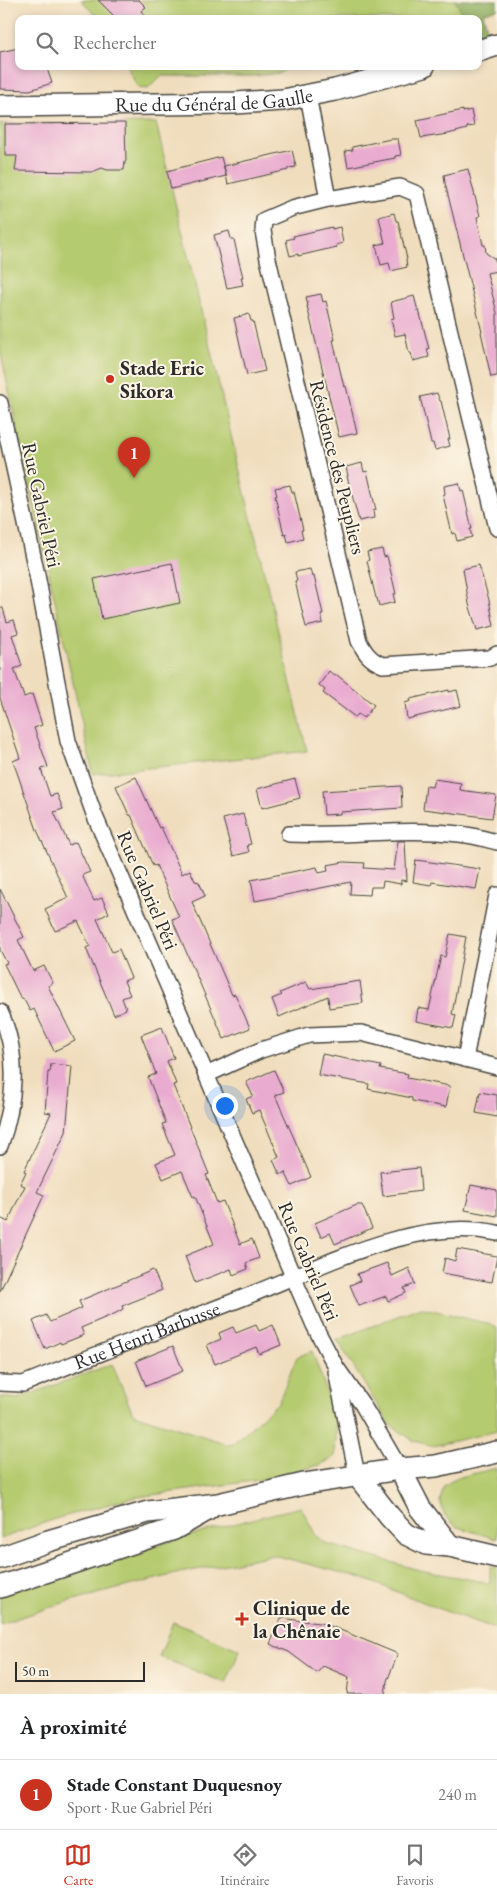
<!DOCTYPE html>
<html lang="fr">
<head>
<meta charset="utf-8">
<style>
  body { margin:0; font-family:"EB Garamond",serif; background:#f2f2f2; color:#202124 }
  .scale { position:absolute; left:15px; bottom:12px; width:130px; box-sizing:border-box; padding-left:5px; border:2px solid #2b2b2b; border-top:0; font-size:14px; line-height:18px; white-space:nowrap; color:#2b2b2b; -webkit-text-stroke:4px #fcf5e5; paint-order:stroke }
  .you { position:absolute; left:224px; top:1105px; width:18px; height:18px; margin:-12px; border:4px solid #fff; border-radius:50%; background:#1a73e8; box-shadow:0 0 0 8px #1a73e833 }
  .badge { display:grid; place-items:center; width:32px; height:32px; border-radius:50%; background:#c8321e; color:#fff; font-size:16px; font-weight:700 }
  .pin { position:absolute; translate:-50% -41px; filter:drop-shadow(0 1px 2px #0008) }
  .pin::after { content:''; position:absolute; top:26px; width:18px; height:15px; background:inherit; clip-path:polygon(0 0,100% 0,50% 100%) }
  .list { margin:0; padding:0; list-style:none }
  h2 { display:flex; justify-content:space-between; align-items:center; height:65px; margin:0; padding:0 20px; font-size:21px }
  h2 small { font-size:16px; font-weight:400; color:#757577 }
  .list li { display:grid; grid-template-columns:32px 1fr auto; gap:15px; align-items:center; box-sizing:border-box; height:70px; padding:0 20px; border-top:1px solid #e0e0e0 }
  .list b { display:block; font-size:19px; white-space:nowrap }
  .list p { margin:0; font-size:16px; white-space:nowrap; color:#757577 }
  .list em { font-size:16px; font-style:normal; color:#757577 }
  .icon { flex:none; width:28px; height:28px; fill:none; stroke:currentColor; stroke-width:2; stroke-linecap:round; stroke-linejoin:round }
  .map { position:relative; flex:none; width:497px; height:1694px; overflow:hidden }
  .search { position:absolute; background:#fff; box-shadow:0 2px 8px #0003; left:15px; right:15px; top:15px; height:55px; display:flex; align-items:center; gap:12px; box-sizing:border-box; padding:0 18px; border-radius:10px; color:#757577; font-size:19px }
  .sheet { height:135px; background:#fff }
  nav { display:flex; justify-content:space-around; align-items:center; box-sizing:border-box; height:70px; border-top:1px solid #e0e0e0; background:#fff; font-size:14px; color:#757577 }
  nav a { display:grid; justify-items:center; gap:2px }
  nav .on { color:#c8321e }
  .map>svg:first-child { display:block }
</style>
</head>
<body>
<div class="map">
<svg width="497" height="1694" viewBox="0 0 497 1694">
  <rect width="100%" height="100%" fill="#fcf5e5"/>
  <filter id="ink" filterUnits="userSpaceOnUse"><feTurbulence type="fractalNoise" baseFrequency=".02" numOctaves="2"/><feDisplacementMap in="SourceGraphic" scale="10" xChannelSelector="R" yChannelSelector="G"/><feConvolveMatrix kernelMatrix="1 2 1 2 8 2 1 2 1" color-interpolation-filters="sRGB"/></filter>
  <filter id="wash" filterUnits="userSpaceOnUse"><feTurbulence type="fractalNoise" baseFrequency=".0096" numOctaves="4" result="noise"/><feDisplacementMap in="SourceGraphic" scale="20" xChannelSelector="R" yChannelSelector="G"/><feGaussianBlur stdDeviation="1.12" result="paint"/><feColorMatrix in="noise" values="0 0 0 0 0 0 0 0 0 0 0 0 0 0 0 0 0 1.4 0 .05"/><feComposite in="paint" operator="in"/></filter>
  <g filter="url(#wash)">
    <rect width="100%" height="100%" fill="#f0ddbd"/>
    <g fill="#b5cb6f" stroke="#707b4d">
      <polygon points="81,0 455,0 460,9 463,19 99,19"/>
      <polygon points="127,66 287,66 281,73 251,76 161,76 148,89 138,88"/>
      <polygon points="156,123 307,751 93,774 0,350 0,124"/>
      <polygon points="420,1307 490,1324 497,1328 497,1431 433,1446 414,1441 389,1424 337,1340"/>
      <polygon points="312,1351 337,1420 335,1457 320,1465 259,1480 131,1498 55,1519 0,1539 0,1397 17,1399 112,1364 133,1414 231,1445 278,1403 297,1357"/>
      <polygon points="497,1468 497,1539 457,1527 445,1516 440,1501 444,1486 456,1478"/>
      <path d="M301,1507L316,1536L327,1544L419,1570L490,1583V1566L497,1568V1629L453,1614L362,1578L273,1555L180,1573L66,1602L0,1624V1595C99,1562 199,1531 301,1507Z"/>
      <polygon points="173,1622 240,1650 226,1683 159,1657"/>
    </g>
    <polygon fill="#90af62" stroke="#5e6d46" points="455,0 497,0 497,9 483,13 488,32 478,34 478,19 463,19 460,9"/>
    <g id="blocks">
      <g fill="#e9acd0">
        <polygon points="98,0 139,0 146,7 141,11 148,19 117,19"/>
        <polygon points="19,48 19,66 46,66 52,83 30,90 0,89 0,52"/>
        <polygon points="463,110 463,112 471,110 474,126 467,127 467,129 448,134 421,138 417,120"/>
        <polygon points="125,123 126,161 125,162 124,170 107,170 102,168 92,172 15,171 17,156 5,156 5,124"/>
        <polygon points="391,139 398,139 401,155 395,156 395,158 348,167 345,151 353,150 352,147"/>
        <polygon points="292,150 296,167 288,168 288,170 228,184 224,166"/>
        <polygon points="221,157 226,176 171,189 167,171"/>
        <polygon points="468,169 480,216 477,217 483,245 485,245 486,253 495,259 497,269 497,271 487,273 497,313 497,376 491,377 481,332 482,332 445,183 444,175"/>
        <polygon points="394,213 396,221 398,221 407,259 406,259 407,267 391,271 389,263 381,265 376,245 385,243 379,217"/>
        <polygon points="332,227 332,229 340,227 343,243 336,245 337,247 298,256 298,254 290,256 286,240 294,238 293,236"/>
        <polygon points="229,231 231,239 234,239 238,258 243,277 241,277 243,285 227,288 214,235"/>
        <polygon points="321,294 323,302 326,301 335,340 333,340 344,387 346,386 357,433 339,437 307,306 308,306 306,297"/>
        <polygon points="414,296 418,311 419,310 429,349 427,349 429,357 413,361 411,353 409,353 405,334 395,336 391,319 394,318 391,302"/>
        <polygon points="249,314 251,321 253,321 265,371 247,375 234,318"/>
        <polygon points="437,393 440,401 441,401 450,439 448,439 450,446 435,450 433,443 431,443 420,397"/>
        <polygon points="362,463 364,472 367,471 376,510 373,511 374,518 359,521 347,476 348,476 346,467"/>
        <polygon points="459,483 461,491 463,490 472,529 470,529 472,537 457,541 455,533 452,534 443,495 445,494 444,486"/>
        <polygon points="290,485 292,492 294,492 303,530 301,530 303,538 288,542 286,534 284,535 275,496 277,496 275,488"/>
        <polygon points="382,549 384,557 387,556 396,594 393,594 395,602 379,606 377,598 376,598 367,561 369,560 367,552"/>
        <polygon points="172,563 180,603 102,619 94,579"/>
        <polygon points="479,565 489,600 494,626 477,630 469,604 463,569"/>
        <polygon points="310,569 312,577 314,576 323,614 321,615 323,623 306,627 295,581 297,581 295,572"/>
        <polygon points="0,608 3,608 7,622 14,620 18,633 12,635 22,666 14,669 24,697 32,694 42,725 34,728 48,767 41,769 50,796 57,794 63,809 54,812 69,845 76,842 90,872 82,875 94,901 102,898 109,913 97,919 112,952 119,949 131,978 124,981 130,995 122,998 126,1009 114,1015 86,948 90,946 78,921 55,931 45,909 68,898 37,830 13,761 20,758 0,698"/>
        <polygon points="329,671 335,676 337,675 374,705 364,718 358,714 355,717 323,693 325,690 319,685"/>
        <polygon points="449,690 449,692 457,690 461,706 407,719 405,703 411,701 410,699"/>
        <polygon points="136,777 159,828 161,827 182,874 190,870 195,881 199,882 205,896 192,902 232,995 235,994 250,1028 224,1039 172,919 179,917 156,865 153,866 131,815 129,815 116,786"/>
        <polygon points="295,779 300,798 262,808 257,789"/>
        <polygon points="434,779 461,783 460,790 496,795 492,818 423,809 426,786 432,787"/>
        <polygon points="401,786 402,808 340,812 340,814 324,815 322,791"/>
        <polygon points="243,814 251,844 247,845 249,852 233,856 223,819"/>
        <polygon points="398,841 405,841 407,881 401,880 401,884 383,881 382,887 371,887 370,895 350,894 351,882 255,901 251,880 317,867 319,873 328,871 327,865 344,862 365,863 364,868 394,870"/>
        <polygon points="416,860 480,869 476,889 432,882 431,885 413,882"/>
        <polygon points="0,889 24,937 18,940 33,971 44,966 53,983 48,986 75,1041 54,1051 34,1009 30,1011 23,998 21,999 4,964 7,963 0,950"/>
        <polygon points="450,934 466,937 452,1014 456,1015 453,1028 416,1021 418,1008 429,1010 441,956 445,957"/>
        <polygon points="360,981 363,1003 329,1008 328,996 279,1017 272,999 282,995 280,993 306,982 310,989"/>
        <polygon points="162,1027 174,1058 167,1061 176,1084 173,1085 209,1174 206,1175 217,1203 223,1201 240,1244 252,1239 259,1258 246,1263 248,1269 233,1275 231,1269 195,1283 185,1256 214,1244 195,1196 193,1197 182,1171 163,1179 156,1163 175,1155 162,1124 166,1123 148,1077 156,1074 141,1035"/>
        <polygon points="322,1054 381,1066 380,1069 408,1074 407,1078 450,1086 446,1107 412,1101 412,1098 368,1089 369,1084 318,1075"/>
        <polygon points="51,1064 72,1066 66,1132 37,1192 44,1195 0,1291 0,1218 8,1222 16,1204 25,1186 20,1184 26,1172 24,1171 51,1113 45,1112 48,1072 50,1072"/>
        <polygon points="274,1070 284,1092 275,1095 311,1177 292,1186 285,1172 280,1175 273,1160 279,1157 259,1110 252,1113 246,1099 253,1096 246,1082"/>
        <polygon points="480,1092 497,1095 497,1117 476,1113"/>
        <polygon points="419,1168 421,1191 383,1196 380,1172"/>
        <polygon points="471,1185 497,1190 497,1216 465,1210"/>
        <polygon points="357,1205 362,1205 372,1228 335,1244 330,1233 321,1237 315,1223"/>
        <polygon points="457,1249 497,1256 492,1282 442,1273 445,1258 455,1261"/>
        <polygon points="387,1263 392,1276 409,1268 415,1284 404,1288 406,1293 388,1301 386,1296 359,1306 350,1285 360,1281 357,1274"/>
        <polygon points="153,1270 162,1290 122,1306 123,1309 116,1313 81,1328 84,1335 61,1344 60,1342 45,1349 33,1321 46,1315 50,1322 82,1308 79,1301"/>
        <polygon points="256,1325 259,1331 273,1325 281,1345 259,1354 256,1347 215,1364 207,1345 221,1339 219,1333 233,1327 236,1333"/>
        <polygon points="173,1346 183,1371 146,1386 136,1361"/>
        <polygon points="281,1618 326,1624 398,1654 387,1681 385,1694 347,1694 349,1677 323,1666 317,1673 289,1652 270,1644"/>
      </g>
    </g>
  </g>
  <g filter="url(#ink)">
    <use href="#blocks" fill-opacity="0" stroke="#494641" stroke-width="1"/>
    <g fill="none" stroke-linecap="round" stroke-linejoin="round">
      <defs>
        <g id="street">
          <polyline points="308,96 328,199"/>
          <polyline points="0,403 37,575 68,741 94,814 314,1325 336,1367 362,1404 400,1469"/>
          <path d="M497,528L417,194L400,187L328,199L292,208L264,220L263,231L268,259L359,641C365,653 370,660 383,665L490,658L497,654"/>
          <path d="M289,834C346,837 403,827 459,834C472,835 485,839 497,842"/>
          <path d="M0,1012C20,1054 15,1104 0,1146"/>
          <polyline points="465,1059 497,895"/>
          <polyline points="206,1075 261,1050 309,1035 361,1033 497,1067"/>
          <polyline points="336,1371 357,1475"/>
          <path id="s1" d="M0,1383L23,1384C97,1354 171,1326 245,1297C319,1268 416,1215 497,1233"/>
        </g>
        <g id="secondary">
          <polyline points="478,51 497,45"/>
          <path id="s2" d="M0,106L236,103L283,100L335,90L424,66"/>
          <polyline points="400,1469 420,1508 450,1546"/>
          <polyline points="357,1475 390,1517 406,1534 426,1544 450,1546 497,1557"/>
          <polyline points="0,1558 48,1541 148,1512 218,1504 304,1484 400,1469 436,1466 497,1452"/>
          <polyline points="0,1587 174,1529 209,1509"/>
        </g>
      </defs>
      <use href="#street" stroke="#494641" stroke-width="18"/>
      <use href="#secondary" stroke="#494641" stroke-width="24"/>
      <use href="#street" stroke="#fff" stroke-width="15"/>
      <use href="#secondary" stroke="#fff" stroke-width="21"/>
    </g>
  </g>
  <g fill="#c8321e" stroke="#fcf5e5" stroke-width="2">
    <circle cx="110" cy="379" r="5"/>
    <path d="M239.5 1611.5h5v5h5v5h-5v5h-5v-5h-5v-5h5z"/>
  </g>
  <g text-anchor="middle" stroke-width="4" stroke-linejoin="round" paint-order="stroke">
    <g font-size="20" fill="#2b2b2b" stroke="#fcf5e5">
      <text dy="7" stroke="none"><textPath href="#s2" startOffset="214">Rue du Général de Gaulle</textPath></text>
      <text transform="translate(338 467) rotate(76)" y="7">Résidence des Peupliers</text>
      <text transform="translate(42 505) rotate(78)" y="7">Rue Gabriel Péri</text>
      <text transform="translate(148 890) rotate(67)" y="7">Rue Gabriel Péri</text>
      <text transform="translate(309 1261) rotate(67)" y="7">Rue Gabriel Péri</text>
      <text dy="7" stroke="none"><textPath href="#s1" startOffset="156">Rue Henri Barbusse</textPath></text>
    </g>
    <g font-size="20" font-weight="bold" fill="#2b2b2b" stroke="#fcf5e5" text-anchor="start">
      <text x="120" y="375">Stade Eric<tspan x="120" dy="23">Sikora</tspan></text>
      <text x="253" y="1615">Clinique de<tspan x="253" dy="23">la Chênaie</tspan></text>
    </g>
  </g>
</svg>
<div class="scale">50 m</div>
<div class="you"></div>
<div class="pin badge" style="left:134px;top:478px">1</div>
<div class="search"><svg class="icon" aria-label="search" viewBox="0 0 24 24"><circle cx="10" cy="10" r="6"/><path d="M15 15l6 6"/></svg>Rechercher</div>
</div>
<section class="sheet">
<h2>À proximité<small></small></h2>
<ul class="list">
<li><span class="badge">1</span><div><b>Stade Constant Duquesnoy</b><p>Sport · Rue Gabriel Péri</p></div><em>240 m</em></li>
</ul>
</section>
<nav>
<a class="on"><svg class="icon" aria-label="map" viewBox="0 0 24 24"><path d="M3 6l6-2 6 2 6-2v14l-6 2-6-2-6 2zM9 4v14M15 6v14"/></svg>Carte</a>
<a><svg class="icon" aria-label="directions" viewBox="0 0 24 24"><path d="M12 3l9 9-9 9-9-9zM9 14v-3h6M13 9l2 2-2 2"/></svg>Itinéraire</a>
<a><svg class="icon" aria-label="saved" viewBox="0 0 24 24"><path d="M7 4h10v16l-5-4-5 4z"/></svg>Favoris</a>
</nav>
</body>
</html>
